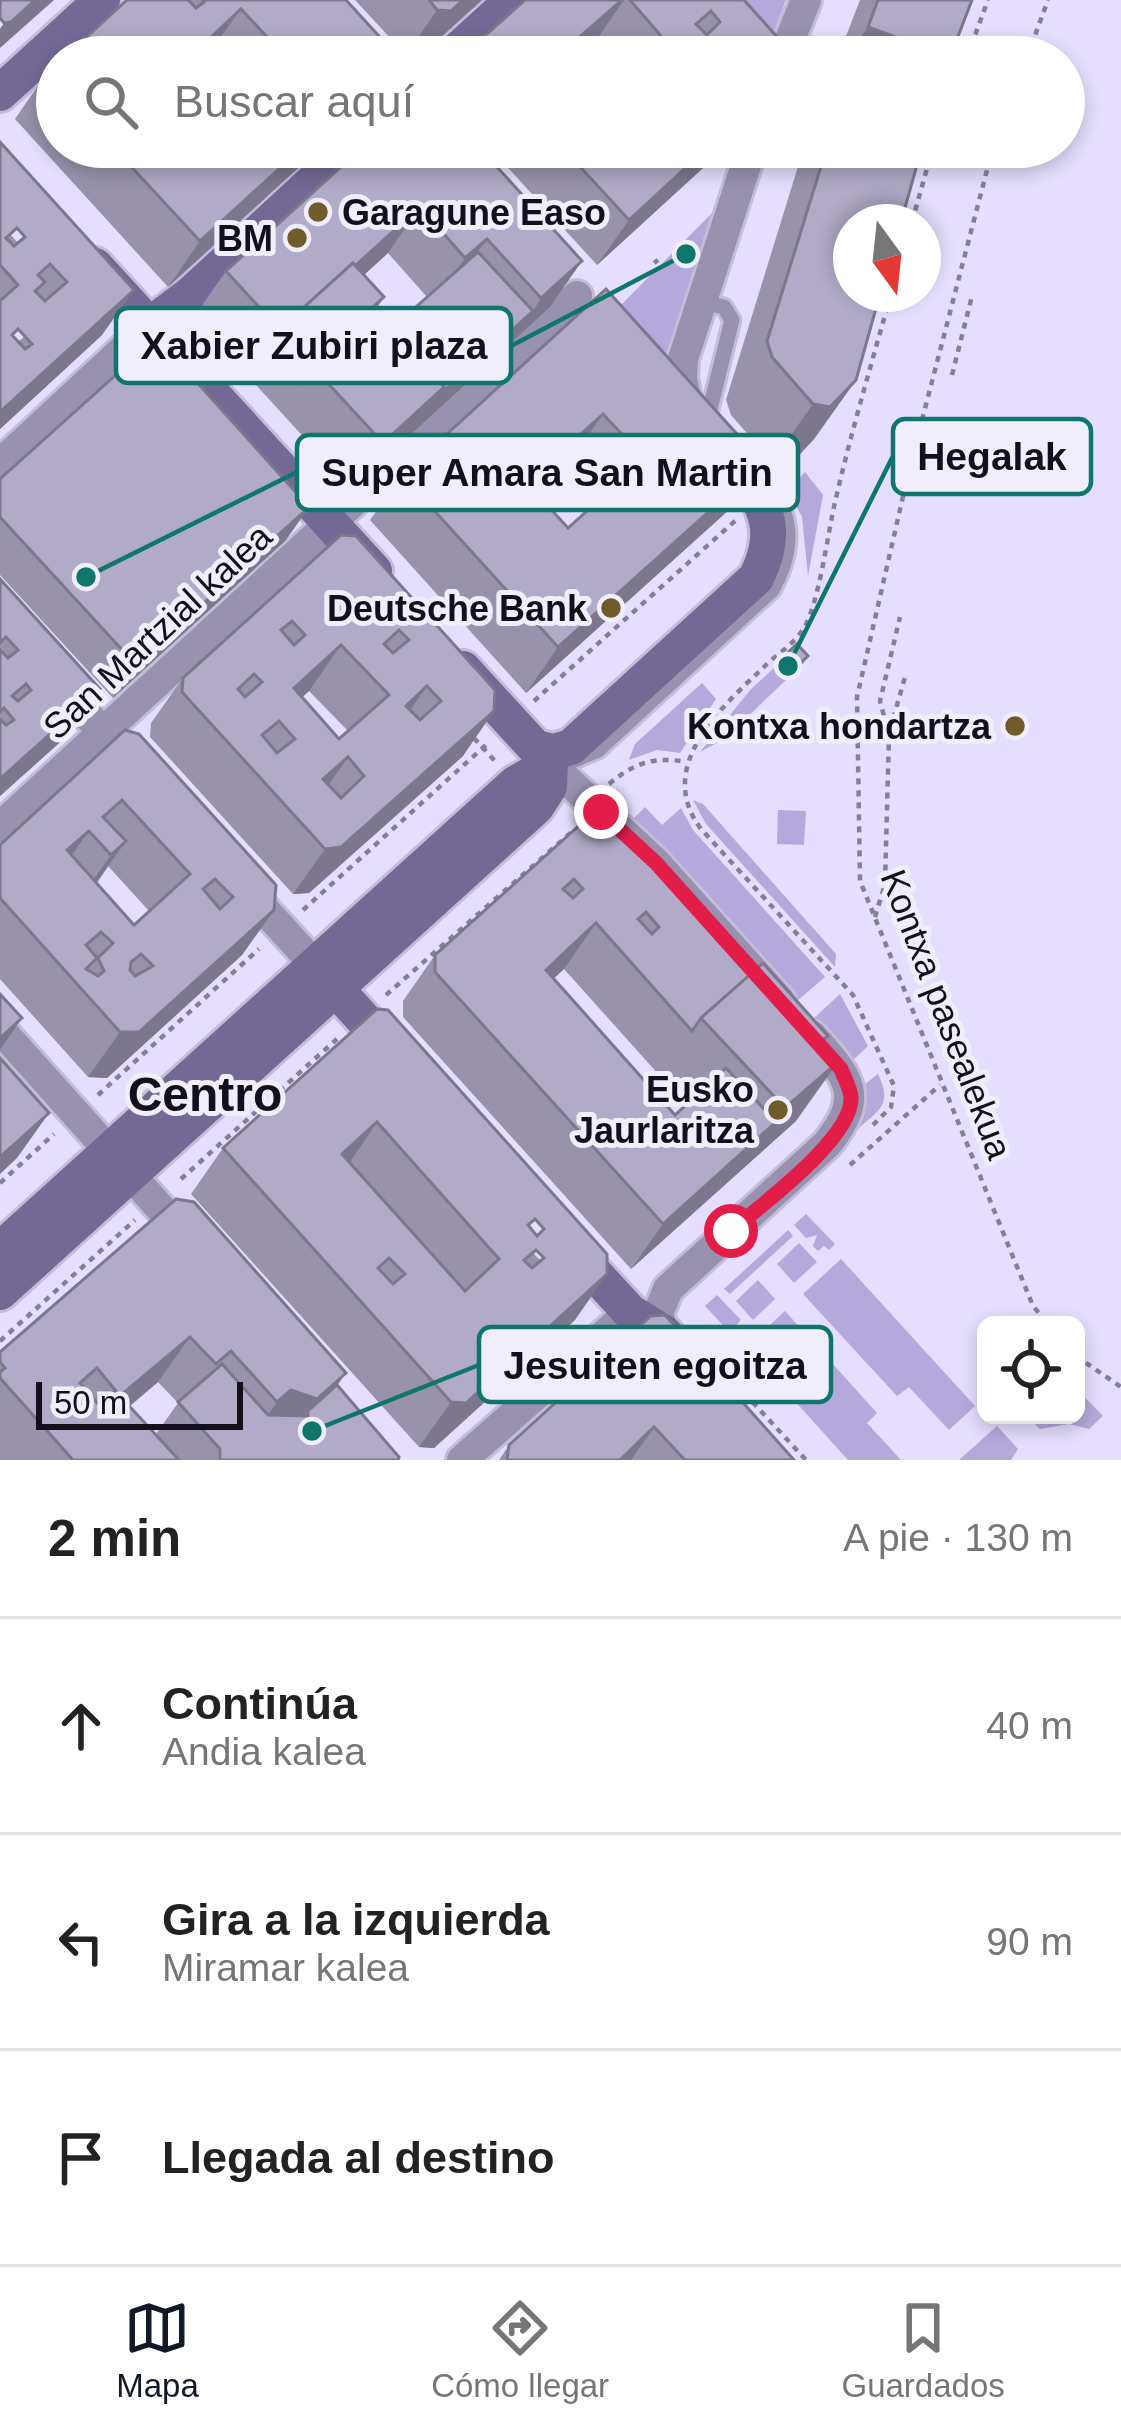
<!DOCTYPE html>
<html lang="es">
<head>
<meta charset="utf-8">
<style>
  body { margin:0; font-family:Arial,sans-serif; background:#f2f2f2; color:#222 }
  .controls { position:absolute; right:36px; bottom:36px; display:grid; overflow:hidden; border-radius:18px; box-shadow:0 6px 18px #0003 }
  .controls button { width:108px; height:108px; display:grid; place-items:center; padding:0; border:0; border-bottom:3px solid #e0e0e0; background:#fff; color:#222; font:60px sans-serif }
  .compass { position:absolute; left:833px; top:204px; width:108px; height:108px; border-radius:50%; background:#fff; box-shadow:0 6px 18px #0003; rotate:165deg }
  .scale { position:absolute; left:36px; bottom:30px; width:207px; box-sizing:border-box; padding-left:12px; border:6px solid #13101b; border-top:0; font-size:33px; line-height:42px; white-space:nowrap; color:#13101b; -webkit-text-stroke:9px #f1eefb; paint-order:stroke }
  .stop { position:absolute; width:36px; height:36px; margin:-27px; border:9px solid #e11d48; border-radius:50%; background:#fff }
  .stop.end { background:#e11d48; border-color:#fff; box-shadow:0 3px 12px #0008 }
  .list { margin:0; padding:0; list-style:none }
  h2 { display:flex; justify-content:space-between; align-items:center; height:156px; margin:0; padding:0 48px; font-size:51px }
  h2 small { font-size:39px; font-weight:400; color:#767676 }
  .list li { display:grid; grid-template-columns:78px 1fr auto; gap:36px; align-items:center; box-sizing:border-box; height:216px; padding:0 48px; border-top:3px solid #e0e0e0 }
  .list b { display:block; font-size:45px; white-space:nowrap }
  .list p { margin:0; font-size:39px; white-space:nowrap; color:#767676 }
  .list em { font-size:39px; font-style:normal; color:#767676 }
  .icon { flex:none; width:66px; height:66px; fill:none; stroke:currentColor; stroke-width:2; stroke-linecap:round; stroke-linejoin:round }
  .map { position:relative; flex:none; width:1121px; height:1460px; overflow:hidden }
  .search { position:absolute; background:#fff; box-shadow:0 6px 18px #0003; left:36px; right:36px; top:36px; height:132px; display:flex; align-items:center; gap:30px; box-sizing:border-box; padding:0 42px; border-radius:66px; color:#767676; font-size:45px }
  .sheet { height:804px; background:#fff }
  nav { display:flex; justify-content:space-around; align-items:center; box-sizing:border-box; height:168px; border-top:3px solid #e0e0e0; background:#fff; font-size:33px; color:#767676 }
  nav a { display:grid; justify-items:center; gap:6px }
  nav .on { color:#111827 }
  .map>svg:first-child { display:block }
</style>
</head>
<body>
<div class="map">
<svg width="1121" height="1460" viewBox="0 0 1121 1460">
  <rect width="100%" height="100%" fill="#e5defe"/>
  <g fill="#b5a9db">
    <polygon points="729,0 786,0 769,44"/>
    <polygon points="714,211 688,297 664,361 619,307"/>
    <polygon points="805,472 823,495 808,576 802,517 788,490"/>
    <polygon points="774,668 786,680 724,739 700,752 751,689"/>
    <polygon points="702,683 716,699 680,753 657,750 629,760 635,744"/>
    <polygon points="693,800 703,804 836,954 835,967 706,824"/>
    <polygon points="645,807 662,825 681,808 693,830 825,977 797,1001 634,818"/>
    <polygon points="778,810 806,811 804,845 777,844"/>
    <polygon points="840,994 868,1046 851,1062 813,1019"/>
    <path d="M878,1074C893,1106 879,1109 857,1130L865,1102L860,1088Z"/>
    <polygon points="806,1214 835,1244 829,1250 824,1246 818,1251 813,1246 817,1235 806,1238 794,1225"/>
    <polygon points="788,1230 793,1236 730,1294 724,1289"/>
    <polygon points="799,1243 817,1262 794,1283 777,1264"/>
    <polygon points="841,1259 975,1406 949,1430 909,1387 897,1396 803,1294"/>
    <polygon points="758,1280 775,1299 753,1320 736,1301"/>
    <polygon points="717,1295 741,1320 735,1326 740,1332 734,1337 705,1306"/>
    <polygon points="785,1311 877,1413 867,1423 901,1460 848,1460 746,1347"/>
    <polygon points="1076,1388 1103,1416 1089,1429 1069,1424 1040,1429 1026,1415 1076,1415"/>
    <polygon points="997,1426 1018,1449 1011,1460 959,1460"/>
  </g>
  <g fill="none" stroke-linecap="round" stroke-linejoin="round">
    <defs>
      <g id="lane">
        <polyline points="702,302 724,307 732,320 707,421"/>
        <path d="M572,761L598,750L772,590C796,548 794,507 758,473"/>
      </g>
      <g id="street">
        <polyline points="783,57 806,0"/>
        <polyline points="688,409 682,378 683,359 752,147"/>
        <polyline points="0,464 150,325"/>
        <polyline points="0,619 117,748"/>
        <polyline points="550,764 656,863 780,1001"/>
        <polyline points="0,827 577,296"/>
        <polyline points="242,885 315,965"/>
        <polyline points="0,1029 187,1238"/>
        <path d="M664,1333L658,1314L668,1289L827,1144C866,1095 849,1078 812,1036"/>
        <polyline points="462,1460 630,1312"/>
      </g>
      <g id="secondary">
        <polyline points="450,57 513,0"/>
        <polyline points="0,93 102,0"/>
        <polyline points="95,266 374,571"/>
        <polyline points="150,325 190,295 351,147"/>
        <polyline points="463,669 550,764"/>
        <path d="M536,748L553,752L571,747L756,578C787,517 754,489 714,447"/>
        <polyline points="316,982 335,988 397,1056"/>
        <polyline points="571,1248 630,1312 664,1333 683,1354"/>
        <polyline points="0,1250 515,784 550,764"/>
        <polyline points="0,1292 536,807 549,787 550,764"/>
      </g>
    </defs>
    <use href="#lane" stroke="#c3bdda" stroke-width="21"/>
    <use href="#street" stroke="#c3bdda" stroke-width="36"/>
    <use href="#secondary" stroke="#c3bdda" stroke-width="42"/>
    <g stroke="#857f96" stroke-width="4.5" stroke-dasharray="6 6" stroke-linecap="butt">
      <polyline points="967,57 988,0"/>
      <polyline points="1027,57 1048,0"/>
      <polyline points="993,147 910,466 857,697 860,881 1033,1306 1049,1325"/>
      <polyline points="912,222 933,147"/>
      <polyline points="654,263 658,260"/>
      <polyline points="952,375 972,296"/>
      <polyline points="534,701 736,520"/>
      <polyline points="890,730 905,677"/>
      <polyline points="474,738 495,761"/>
      <path d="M609,784C634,763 654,756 686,762"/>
      <polyline points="303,910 486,745"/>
      <polyline points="875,917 885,884 889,735 880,701 900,617"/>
      <polyline points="386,995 575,829"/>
      <polyline points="98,1095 259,949"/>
      <path d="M873,1125L891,1107L894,1086L853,995L701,829C655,768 718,710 762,669C774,656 792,646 802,631C819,607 828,530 836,498C852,429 872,362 891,294"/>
      <polyline points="850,1165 940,1085"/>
      <polyline points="181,1179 337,1039"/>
      <polyline points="0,1183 54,1134"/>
      <polyline points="0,1341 135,1220"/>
      <polyline points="1076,1356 1121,1387"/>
      <polyline points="712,1358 806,1460"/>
    </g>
    <use href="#lane" stroke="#9891b0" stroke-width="15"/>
    <use href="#street" stroke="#9891b0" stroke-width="30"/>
    <use href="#secondary" stroke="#746995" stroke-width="36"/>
  </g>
  <g fill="#9892ac" fill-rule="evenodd">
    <polygon points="127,0 346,0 398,57 211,57 209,55 206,57 65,57"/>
    <polygon points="355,0 482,0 419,57 406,55"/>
    <polygon points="525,0 744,0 773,57 608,57 595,42 577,57 468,57 478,42"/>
    <polygon points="860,0 972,0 950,57 838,57"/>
    <polygon points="57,64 57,147 321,147 168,287 15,119 46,74"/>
    <path d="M0,142L102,335L0,429ZM17,228L25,237L18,243L10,234ZM18,329L25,336L18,342L12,335Z"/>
    <path d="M479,147L550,307L351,489L194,317L226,271ZM388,253L427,297L391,329L375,311L384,297L364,275Z"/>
    <polygon points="489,147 726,147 597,265"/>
    <polygon points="804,147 922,147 856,380 814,439 789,466 772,462 731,415 726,400"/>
    <path d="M606,289L731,508L526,693L370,520L402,475ZM571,460L604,496L568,528L535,492Z"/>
    <polygon points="0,479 286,540 113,698 0,575"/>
    <path d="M341,535L495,690L463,756L309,893L293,894L150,737L151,723L183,678ZM309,691L348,731L339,739L302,697Z"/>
    <polygon points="0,579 100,689 68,735 0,796"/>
    <polygon points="808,656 802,665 786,680 774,668 781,659"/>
    <path d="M125,730L274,910L242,955L107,1078L88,1077L0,979V845ZM108,866L149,911L134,925L97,883Z"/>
    <path d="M592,814L751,974L828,1036L822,1044L796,1121L631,1269L403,1017V1001L435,955ZM564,969L686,1105L675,1115L554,978Z"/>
    <path d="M377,1009L607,1254L575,1320L434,1448L419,1447L191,1194L223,1148ZM535,1219L544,1229L537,1236L528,1225ZM536,1250L544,1258L541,1261L533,1253Z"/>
    <path d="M176,1199L346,1373L337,1385L398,1460H0V1352ZM158,1382L178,1403L156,1434L130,1406Z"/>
    <polygon points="651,1316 794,1460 499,1460 509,1445"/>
  </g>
  <g fill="#7c778c">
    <polygon points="35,0 54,0 0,48 0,29 4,23"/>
    <polygon points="463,0 482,0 419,57 406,55 437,10"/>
    <polygon points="622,0 624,0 595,42 577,57 558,57"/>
    <polygon points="241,9 206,57 190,57"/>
    <polygon points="868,27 947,57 847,57"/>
    <polygon points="303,147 321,147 168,287 200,241"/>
    <polygon points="708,147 726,147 597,265 629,220"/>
    <polygon points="420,207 388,253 302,331 293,322"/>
    <polygon points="487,239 455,284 433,304 465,258"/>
    <polygon points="582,261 550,307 351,489 383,443 444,387 533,311 541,298"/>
    <polygon points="134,290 102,335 0,429 0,412"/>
    <polygon points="384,297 343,356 312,366 280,411 321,353"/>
    <polygon points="856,380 814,439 789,466 772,462 813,404"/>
    <polygon points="603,414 571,460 495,528 527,483"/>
    <polygon points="763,463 731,508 526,693 558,647"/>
    <polygon points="309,507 286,540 113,698 136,665"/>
    <polygon points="341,645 309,691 262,734 294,688"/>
    <polygon points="427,686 395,732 406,706"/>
    <polygon points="100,689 68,735 0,796 0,779"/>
    <polygon points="494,711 463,756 309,893 293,894 325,849"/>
    <polygon points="348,757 316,803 323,779"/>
    <polygon points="89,831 57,876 67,850"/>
    <polygon points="126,841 94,886 79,900 111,855"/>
    <polygon points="274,910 242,955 107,1078 88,1077 120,1032"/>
    <polygon points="596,923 564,969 514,1015 546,970"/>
    <polygon points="22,1018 0,1050 0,1038"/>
    <polygon points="838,1062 796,1121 631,1269 663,1224 776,1122 785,1108"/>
    <polygon points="49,1113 17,1158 0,1174 0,1157"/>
    <polygon points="377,1122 346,1168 342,1154"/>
    <polygon points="607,1274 575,1320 434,1448 419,1447 451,1402"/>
    <polygon points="190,1337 158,1382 88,1441 120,1396"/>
    <polygon points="346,1373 314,1418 308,1416 308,1411 285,1444 245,1448 277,1402 291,1390"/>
    <polygon points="654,1427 631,1460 619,1460"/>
  </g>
  <g fill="#b1aac8" stroke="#7c778c" stroke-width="3" fill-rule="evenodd">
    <polygon points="0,0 35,0 11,22 4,23 0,18"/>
    <polygon points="127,0 188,0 196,8 204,2 203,0 346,0 398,57 277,57 282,53 241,9 190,57 65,57"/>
    <polygon points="429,0 463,0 451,11 437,10"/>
    <polygon points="525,0 622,0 561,53 565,57 480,57 478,42"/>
    <path d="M630,0H744L778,38L773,57H679ZM711,11L720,22L707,35L696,24Z"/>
    <polygon points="878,0 972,0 950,57 868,27"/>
    <polygon points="57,64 57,85 46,74"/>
    <path d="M0,142L134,290L0,412V301L18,285L0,265ZM17,228L25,237L14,246L6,238ZM50,264L67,282L45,301L35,291L45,282L38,275ZM18,329L32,344L25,349L12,335Z"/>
    <polygon points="113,147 303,147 200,241"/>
    <polygon points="363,147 479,147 582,261 541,298 487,239 465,258 420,207 355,266 353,263 291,319 282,332 226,271"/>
    <polygon points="562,147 708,147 629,220"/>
    <polygon points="827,147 922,147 901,222 851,222 851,294 880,294 856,380 830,407 813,404 772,357 767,341"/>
    <polygon points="478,252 533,311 435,399 444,387 391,329"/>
    <polygon points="353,263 384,297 321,353 291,319"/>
    <path d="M606,289L763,463L558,647L402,475ZM603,414L645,459L568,528L527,483Z"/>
    <polygon points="375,311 444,387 383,443 312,366"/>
    <polygon points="157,338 309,507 136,665 0,517 0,479"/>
    <path d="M341,535L356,536L495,690L494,711L341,847L325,849L182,692L183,678ZM292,621L305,635L294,645L281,630ZM399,630L409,640L393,653L384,644ZM341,645L389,695L339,739L294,688ZM254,674L262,682L245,697L238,689ZM427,686L441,701L420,720L406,706ZM279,721L295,739L277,753L262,735ZM348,757L364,776L341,798L323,779Z"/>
    <path d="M0,579L100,689L0,779V719L6,725L14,720L4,708L0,712V650L8,658L18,650L6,637L0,643ZM26,684L31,690L18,701L12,696Z"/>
    <polygon points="797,644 808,656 792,671 781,659"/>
    <path d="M125,730L139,734L276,885L274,910L139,1032H120L0,898V845ZM122,800L190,874L134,925L67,850L89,831L111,855L126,841L103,817ZM215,879L233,897L220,909L203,889ZM101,932L113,943L98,958L104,971L98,976L86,969L97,958L86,945ZM141,954L153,966L135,976L130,970L131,962Z"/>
    <path d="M592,814H608L752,974L701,1018L692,1031L596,923L546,970L675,1115L726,1068L776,1122L663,1224L435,972V955ZM574,879L583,889L573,898L563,889ZM646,912L659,927L652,934L638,919Z"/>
    <polygon points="763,963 828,1036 820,1042 838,1062 785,1108 701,1018"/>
    <polygon points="0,994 22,1018 0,1038"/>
    <path d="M377,1009L388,1010L607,1254V1274L466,1403L451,1402L223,1148ZM377,1122L499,1259L465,1291L342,1154ZM535,1219L544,1229L537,1236L528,1225ZM536,1250L544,1258L532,1268L524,1260ZM389,1258L405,1274L393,1284L378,1268Z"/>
    <polygon points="0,1058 49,1113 0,1157"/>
    <path d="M176,1199L194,1202L346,1373L317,1399L291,1390L277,1402L231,1351L216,1364L190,1337L120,1396L179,1460H73L0,1378V1372L5,1368L0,1362V1352ZM97,1368L116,1391L99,1405L80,1383Z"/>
    <polygon points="665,1315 794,1460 685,1460 654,1427 620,1460 507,1460 509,1445 651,1316"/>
    <polygon points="222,1364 268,1415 308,1416 308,1411 337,1385 399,1457 398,1460 220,1460 220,1449 178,1402"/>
  </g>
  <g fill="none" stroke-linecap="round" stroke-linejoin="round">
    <path stroke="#e11d48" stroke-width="15" d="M601,812L656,863L841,1069C844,1077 850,1088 851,1097C854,1137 761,1205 731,1231"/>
  </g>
  <g fill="#705b2a" stroke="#f1eefb" stroke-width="4.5">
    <circle cx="318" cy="212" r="12"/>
    <circle cx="297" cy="238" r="12"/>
    <circle cx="611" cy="608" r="12"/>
    <circle cx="1015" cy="726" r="12"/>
    <circle cx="778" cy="1110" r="12"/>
  </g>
  <g text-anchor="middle" stroke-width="10" stroke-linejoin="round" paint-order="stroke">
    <g font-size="36" font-weight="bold" fill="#13101b" stroke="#f1eefb" text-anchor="end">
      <text x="342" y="225" text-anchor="start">Garagune Easo</text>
      <text x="273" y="251">BM</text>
      <text x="587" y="621">Deutsche Bank</text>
      <text x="991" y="739">Kontxa hondartza</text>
      <text x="754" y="1102">Eusko<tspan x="754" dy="41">Jaurlaritza</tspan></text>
    </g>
    <g font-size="36" fill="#13101b" stroke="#f1eefb">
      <text transform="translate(157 631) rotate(-43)" y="13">San Martzial kalea</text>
      <text transform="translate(947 1014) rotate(69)" y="13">Kontxa pasealekua</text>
    </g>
    <g font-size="48" font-weight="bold" fill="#13101b" stroke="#f1eefb">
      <text x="205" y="1111">Centro</text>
    </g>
  </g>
  <path fill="none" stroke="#0f766e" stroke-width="4.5" d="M686 254L511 346M788 666L893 456M86 577L297 472M312 1431L479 1365"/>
  <g fill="#0f766e" stroke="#f1eefb" stroke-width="4.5">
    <circle cx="686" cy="254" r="12"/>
    <circle cx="788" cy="666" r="12"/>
    <circle cx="86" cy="577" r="12"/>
    <circle cx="312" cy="1431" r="12"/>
  </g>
  <g fill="#f1eefb" stroke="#0f766e" stroke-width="4.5">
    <rect x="116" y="308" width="395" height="75" rx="12"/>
    <rect x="893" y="419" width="198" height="75" rx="12"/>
    <rect x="297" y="435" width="501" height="75" rx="12"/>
    <rect x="479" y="1327" width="352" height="75" rx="12"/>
  </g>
  <g font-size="39" text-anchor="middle" font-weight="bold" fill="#13101b">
    <text x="314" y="359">Xabier Zubiri plaza</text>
    <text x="992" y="470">Hegalak</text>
    <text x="547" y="486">Super Amara San Martin</text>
    <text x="655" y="1379">Jesuiten egoitza</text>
  </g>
</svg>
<div class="controls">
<button><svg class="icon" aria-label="locate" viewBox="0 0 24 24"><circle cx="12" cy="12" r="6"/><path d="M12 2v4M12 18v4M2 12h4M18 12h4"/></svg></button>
</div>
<svg class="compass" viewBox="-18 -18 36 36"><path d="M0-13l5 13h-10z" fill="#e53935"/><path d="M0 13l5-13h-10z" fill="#767676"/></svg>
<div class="scale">50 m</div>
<div class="stop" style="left:731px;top:1231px"></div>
<div class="stop end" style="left:601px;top:812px"></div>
<div class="search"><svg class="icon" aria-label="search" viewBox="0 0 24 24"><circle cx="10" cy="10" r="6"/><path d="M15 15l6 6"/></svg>Buscar aquí</div>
</div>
<section class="sheet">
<h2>2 min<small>A pie · 130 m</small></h2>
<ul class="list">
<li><svg class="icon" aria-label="ahead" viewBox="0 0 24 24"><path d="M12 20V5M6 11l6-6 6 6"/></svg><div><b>Continúa</b><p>Andia kalea</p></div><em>40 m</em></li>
<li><svg class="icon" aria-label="left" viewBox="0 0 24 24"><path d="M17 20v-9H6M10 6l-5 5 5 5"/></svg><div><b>Gira a la izquierda</b><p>Miramar kalea</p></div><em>90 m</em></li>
<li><svg class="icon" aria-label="arrive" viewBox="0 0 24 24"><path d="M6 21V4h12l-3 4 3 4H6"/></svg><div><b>Llegada al destino</b></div></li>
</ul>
</section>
<nav>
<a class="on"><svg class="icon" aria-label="map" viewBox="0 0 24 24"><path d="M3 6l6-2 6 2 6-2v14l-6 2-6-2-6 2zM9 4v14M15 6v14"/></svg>Mapa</a>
<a><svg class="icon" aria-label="directions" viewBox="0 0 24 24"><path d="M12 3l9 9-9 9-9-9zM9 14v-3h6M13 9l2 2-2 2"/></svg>Cómo llegar</a>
<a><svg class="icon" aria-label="saved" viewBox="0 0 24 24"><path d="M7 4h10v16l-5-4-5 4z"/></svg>Guardados</a>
</nav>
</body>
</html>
